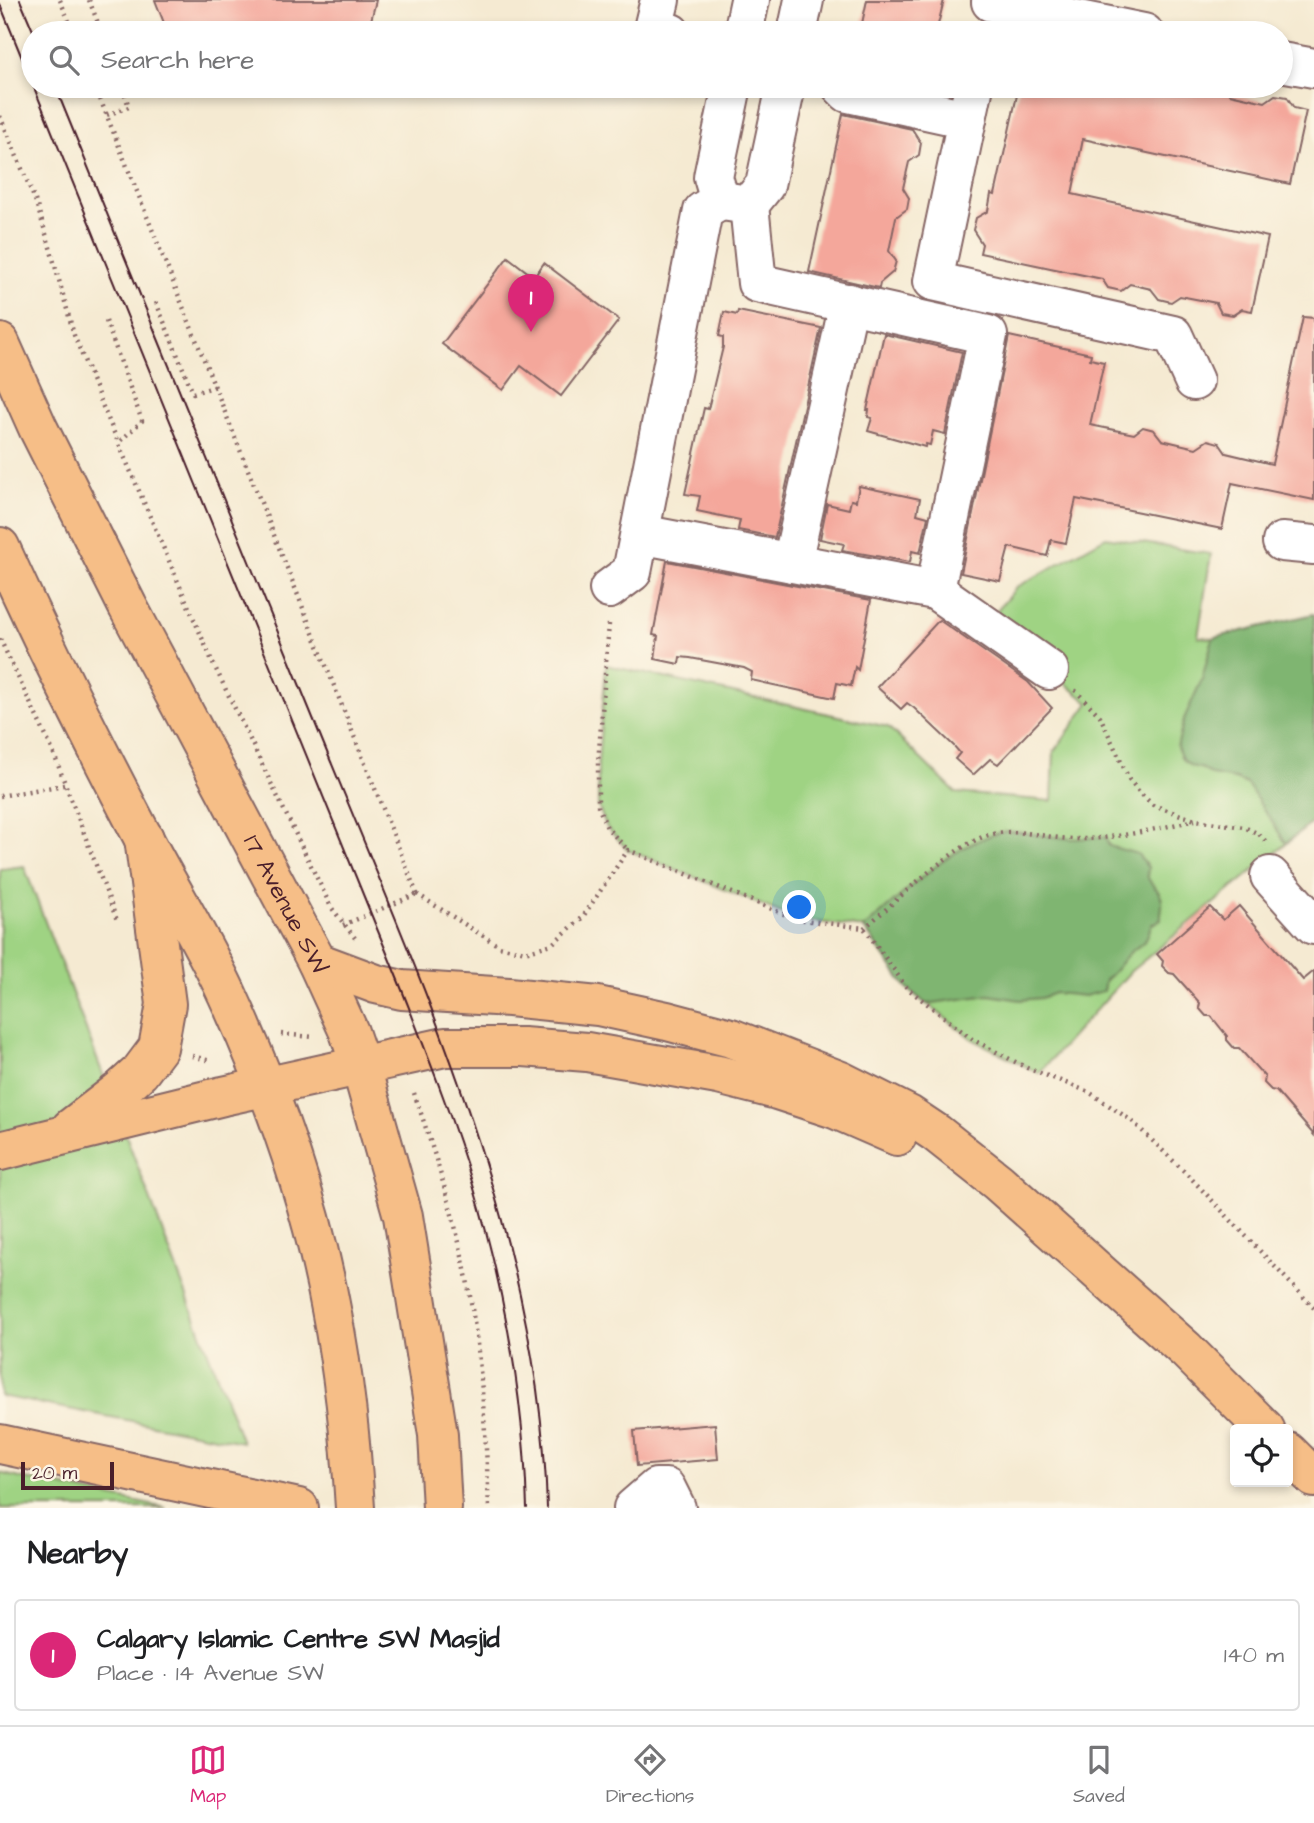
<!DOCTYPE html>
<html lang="en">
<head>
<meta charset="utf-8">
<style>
  body { margin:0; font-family:"Architects Daughter",sans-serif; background:#f2f2f2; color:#202124 }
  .controls { position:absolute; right:21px; bottom:21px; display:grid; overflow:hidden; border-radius:7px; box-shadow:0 4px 10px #0003 }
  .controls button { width:63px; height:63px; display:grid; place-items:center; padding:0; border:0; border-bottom:2px solid #e0e0e0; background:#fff; color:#202124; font:35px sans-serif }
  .scale { position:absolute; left:21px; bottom:18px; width:93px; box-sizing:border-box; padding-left:7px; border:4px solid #4a1f2b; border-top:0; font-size:19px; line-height:24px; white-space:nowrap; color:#4a1f2b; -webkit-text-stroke:5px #fcf5e5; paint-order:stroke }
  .you { position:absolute; left:800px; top:908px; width:24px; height:24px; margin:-18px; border:5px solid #fff; border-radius:50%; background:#1a73e8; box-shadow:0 0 0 10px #1a73e833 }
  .badge { display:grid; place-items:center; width:46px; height:46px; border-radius:50%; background:#db2777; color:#fff; font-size:23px; font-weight:700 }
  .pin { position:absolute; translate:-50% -58px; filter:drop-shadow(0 2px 4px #0008) }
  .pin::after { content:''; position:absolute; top:37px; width:24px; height:21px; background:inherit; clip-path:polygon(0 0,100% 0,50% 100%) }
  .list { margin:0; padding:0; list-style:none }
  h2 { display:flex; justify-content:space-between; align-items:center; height:91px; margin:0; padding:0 28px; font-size:30px }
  h2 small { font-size:23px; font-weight:400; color:#757577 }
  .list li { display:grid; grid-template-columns:46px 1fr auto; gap:21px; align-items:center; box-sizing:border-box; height:112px; margin:0 14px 14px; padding:0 14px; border:2px solid #e0e0e0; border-radius:7px }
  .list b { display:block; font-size:26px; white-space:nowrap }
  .list p { margin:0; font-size:23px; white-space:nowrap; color:#757577 }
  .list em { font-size:23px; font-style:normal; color:#757577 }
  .icon { flex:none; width:38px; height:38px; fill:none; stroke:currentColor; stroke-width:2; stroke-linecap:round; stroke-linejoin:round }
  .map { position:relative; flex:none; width:1314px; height:1508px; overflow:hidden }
  .search { position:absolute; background:#fff; box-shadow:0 4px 10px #0003; left:21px; right:21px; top:21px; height:77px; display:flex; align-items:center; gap:18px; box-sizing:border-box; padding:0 24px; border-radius:38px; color:#757577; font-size:26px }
  .sheet { height:217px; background:#fff }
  nav { display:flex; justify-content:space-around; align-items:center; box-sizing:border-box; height:98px; border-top:2px solid #e0e0e0; background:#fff; font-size:19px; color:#757577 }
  nav a { display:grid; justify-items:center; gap:4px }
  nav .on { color:#db2777 }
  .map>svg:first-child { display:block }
</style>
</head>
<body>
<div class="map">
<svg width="1314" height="1508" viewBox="0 0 1314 1508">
  <rect width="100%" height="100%" fill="#fcf5e5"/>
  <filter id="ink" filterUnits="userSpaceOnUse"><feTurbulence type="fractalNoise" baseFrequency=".0143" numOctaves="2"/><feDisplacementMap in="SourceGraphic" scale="14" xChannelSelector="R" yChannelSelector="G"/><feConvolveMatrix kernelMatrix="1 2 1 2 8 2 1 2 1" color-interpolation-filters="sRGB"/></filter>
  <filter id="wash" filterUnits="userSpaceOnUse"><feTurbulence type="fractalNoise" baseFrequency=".00686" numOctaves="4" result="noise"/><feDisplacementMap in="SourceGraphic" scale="28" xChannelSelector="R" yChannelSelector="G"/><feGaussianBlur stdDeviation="1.57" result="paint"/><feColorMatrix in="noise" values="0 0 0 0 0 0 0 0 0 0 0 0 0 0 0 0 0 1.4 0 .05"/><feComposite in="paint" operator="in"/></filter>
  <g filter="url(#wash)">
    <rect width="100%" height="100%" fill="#f5ead2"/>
    <g fill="#9fd383" stroke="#747957" stroke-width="2">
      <polygon points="1106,537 1211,554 1198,637 1213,638 1314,614 1314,821 1131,971 1039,1073 972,1039 907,988 864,928 796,919 628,850 607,828 598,806 598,763 606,665 888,727 956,793 1052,801 1054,752 1089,703 1049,670 984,625 1017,587"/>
      <polygon points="24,866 242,1442 0,1396 0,869"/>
      <polygon points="0,1473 20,1478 166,1508 0,1508"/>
    </g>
    <g fill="#7fb571" stroke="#646a4e" stroke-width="2">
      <polygon points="1314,614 1314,821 1286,843 1247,784 1235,779 1211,775 1203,769 1191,766 1182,759 1177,747 1184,719 1202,679 1213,638"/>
      <path d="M1007,831L1072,839L1106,837L1109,846L1138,854L1148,868C1144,885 1160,885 1162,901C1163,907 1160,913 1161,919L1151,925C1145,950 1137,942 1124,959C1117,967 1114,973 1105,980L1103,991L1085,996L1055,993L1041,998L1020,1000L989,995L926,1004L907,988L864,928C907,892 950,843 1007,831Z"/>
    </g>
    <g id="blocks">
      <g fill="#f4a79b">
        <polygon points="155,0 376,0 368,33 168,33"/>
        <polygon points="867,0 944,0 936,33 860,33"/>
        <polygon points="1019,86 1225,86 1230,94 1265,102 1275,95 1287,97 1294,108 1306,111 1290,184 1083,139 1072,194 1268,237 1252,311 1242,309 1233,315 1221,313 1216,303 1180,296 1171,302 1159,299 1151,289 1130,284 1121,291 1108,288 1102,279 980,253 982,244 973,230 976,218 988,211 991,194 995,195"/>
        <polygon points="843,114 912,129 921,143 919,155 909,162 903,188 909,198 907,209 896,217 889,251 896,261 893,272 880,283 879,288 809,272"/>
        <polygon points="508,257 534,277 544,263 619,320 561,396 521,366 503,390 442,344"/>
        <polygon points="738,311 821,328 775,537 738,530 740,520 697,511 700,496 685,494 704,408 708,409 723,347 723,337 719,336 724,312 737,315"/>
        <polygon points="1303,317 1314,318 1314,500 1232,483 1222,529 1076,499 1066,543 1051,540 1047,556 1009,547 1000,581 961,573 1009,336 1091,354 1090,359 1104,362 1090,425 1134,434 1143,427 1154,430 1162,440 1196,448 1208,440 1219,443 1226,453 1272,464"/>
        <polygon points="884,334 962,352 945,434 933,431 930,445 926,444 925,447 868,431 872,418 868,417 869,410 867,410"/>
        <polygon points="859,486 920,499 917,514 928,517 920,553 912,551 910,562 842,550 844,544 820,539 827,504 849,509 851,500 856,501"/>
        <polygon points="667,561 871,600 858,670 855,667 851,686 837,683 834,698 751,680 752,672 744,668 690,658 680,657 679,664 655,659 658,636 653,635"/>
        <polygon points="939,620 1028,682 1052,708 998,764 990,759 973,775 955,759 960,753 954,746 914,708 907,703 901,709 877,687"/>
        <polygon points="1239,906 1303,980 1314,971 1314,1135 1276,1091 1271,1090 1264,1083 1265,1077 1239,1048 1234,1048 1227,1040 1227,1036 1211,1016 1206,1016 1199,1008 1200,1003 1174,974 1169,973 1162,966 1163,961 1157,954 1210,907 1223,920"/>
        <polygon points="715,1424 718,1459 637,1466 634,1431"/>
      </g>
    </g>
  </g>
  <g filter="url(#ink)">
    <use href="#blocks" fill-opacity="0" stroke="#866665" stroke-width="2"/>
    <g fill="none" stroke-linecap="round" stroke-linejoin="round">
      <defs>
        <g id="minor">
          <polyline points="660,0 653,29 671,33"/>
          <polyline points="991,2 1144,33"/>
          <polyline points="743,33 750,0"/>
          <polyline points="797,33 804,0"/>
          <polyline points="1281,62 1314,68"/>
          <polyline points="841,86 848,93 967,119"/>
          <polyline points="974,86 933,281 1173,335 1194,381"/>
          <polyline points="720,201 713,177 732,86"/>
          <polyline points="722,201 749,205 765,185 786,86"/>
          <polyline points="749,205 757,283 988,335 935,590"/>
          <polyline points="640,534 935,590 1049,670"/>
          <polyline points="1282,542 1314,545"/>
          <polyline points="792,563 849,303"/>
          <polyline points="609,589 632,572 703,211 720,201"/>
          <polyline points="1270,876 1314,925"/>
          <polyline points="633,1508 656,1488 666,1488 676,1508"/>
        </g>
        <g id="major">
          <path id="s1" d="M0,343L38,428L128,607L317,962L349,1032L361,1067L403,1216L438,1435L442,1508"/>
          <path d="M0,547C45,647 94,744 145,841C172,892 203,942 227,994C273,1094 311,1201 331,1309C344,1375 351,1441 355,1508"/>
        </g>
        <g id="highway">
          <polyline points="317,962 376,984 402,990 509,997 598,1006 667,1021 731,1038 841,1081 909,1115 936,1133 998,1182 1186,1350 1265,1429"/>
          <polyline points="71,1128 119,1091 140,1072 158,1048 166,1004 144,838"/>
          <polyline points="0,1151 223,1096 445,1047 523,1047 587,1052 718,1075 777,1090 835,1109 897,1136"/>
          <polyline points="0,1444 299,1508"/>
          <polyline points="1288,1452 1314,1478"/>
        </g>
      </defs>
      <use href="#minor" stroke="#866665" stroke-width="42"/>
      <use href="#major" stroke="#866665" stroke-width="42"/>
      <use href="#highway" stroke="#866665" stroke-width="42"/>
      <g stroke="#866665" stroke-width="4.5" stroke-dasharray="2 5" stroke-linecap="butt">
        <polyline points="60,0 74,33"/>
        <polyline points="89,0 102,33"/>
        <polyline points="95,86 417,894"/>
        <polyline points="107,115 129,107 122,86"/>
        <polyline points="0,116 35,200 48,240 74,335 103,407 212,661 331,907 355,938"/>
        <polyline points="156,302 193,393 217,386"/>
        <polyline points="106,321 142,421 119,442"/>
        <polyline points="609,624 598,763 598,806 607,828 628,850"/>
        <polyline points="0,639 52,749 118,923"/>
        <polyline points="1075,690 1100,716 1129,779 1140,793 1153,805 1195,820 1244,827 1259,834 1267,843"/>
        <polyline points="0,796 64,785"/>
        <polyline points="417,894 499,946 525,952 552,944 582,918 628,850 796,919 864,928 907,988 972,1039 1027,1068 1089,1092 1132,1121 1189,1176 1314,1308"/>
        <polyline points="343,925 417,894"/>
        <path d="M864,928C896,902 950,847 988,835C1017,827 1044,838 1073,839C1113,840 1156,829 1195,820"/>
        <polyline points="281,1034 313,1037"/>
        <polyline points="192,1056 211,1061"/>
        <path d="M414,1093C439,1165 462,1239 473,1315C483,1379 486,1444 489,1508"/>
      </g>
      <use href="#minor" stroke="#fff" stroke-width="38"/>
      <use href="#major" stroke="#f6be87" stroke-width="38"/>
      <use href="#highway" stroke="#f6be87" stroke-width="38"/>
      <g stroke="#4a1f2b" stroke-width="2">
        <polyline points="20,0 34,33"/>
        <path d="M0,4L402,990C427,1054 453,1119 473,1185C504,1289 524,1399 527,1508"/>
        <path d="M55,86C144,304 232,522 322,740C423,987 540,1237 547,1508"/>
      </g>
    </g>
  </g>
  <g text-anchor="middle" stroke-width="5" stroke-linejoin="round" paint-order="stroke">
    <g font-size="24" fill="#4a1f2b" stroke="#fcf5e5">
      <text dy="8" stroke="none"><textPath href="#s1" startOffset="630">17 Avenue SW</textPath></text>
    </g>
  </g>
</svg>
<div class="controls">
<button><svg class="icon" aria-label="locate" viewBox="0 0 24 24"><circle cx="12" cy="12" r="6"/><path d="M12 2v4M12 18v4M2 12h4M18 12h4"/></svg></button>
</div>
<div class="scale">20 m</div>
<div class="you"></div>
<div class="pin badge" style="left:531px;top:332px">1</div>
<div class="search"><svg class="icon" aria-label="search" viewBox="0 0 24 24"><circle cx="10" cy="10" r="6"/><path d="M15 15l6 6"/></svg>Search here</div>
</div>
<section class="sheet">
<h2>Nearby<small></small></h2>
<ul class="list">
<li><span class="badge">1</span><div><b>Calgary Islamic Centre SW Masjid</b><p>Place · 14 Avenue SW</p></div><em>140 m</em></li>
</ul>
</section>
<nav>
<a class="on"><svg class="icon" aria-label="map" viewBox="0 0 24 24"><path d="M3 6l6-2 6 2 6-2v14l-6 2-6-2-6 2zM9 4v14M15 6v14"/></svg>Map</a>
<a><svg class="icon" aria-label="directions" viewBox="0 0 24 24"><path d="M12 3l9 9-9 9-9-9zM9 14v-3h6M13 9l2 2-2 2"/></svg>Directions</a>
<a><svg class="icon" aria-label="saved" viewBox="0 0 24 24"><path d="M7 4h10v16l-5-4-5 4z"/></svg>Saved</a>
</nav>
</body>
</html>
